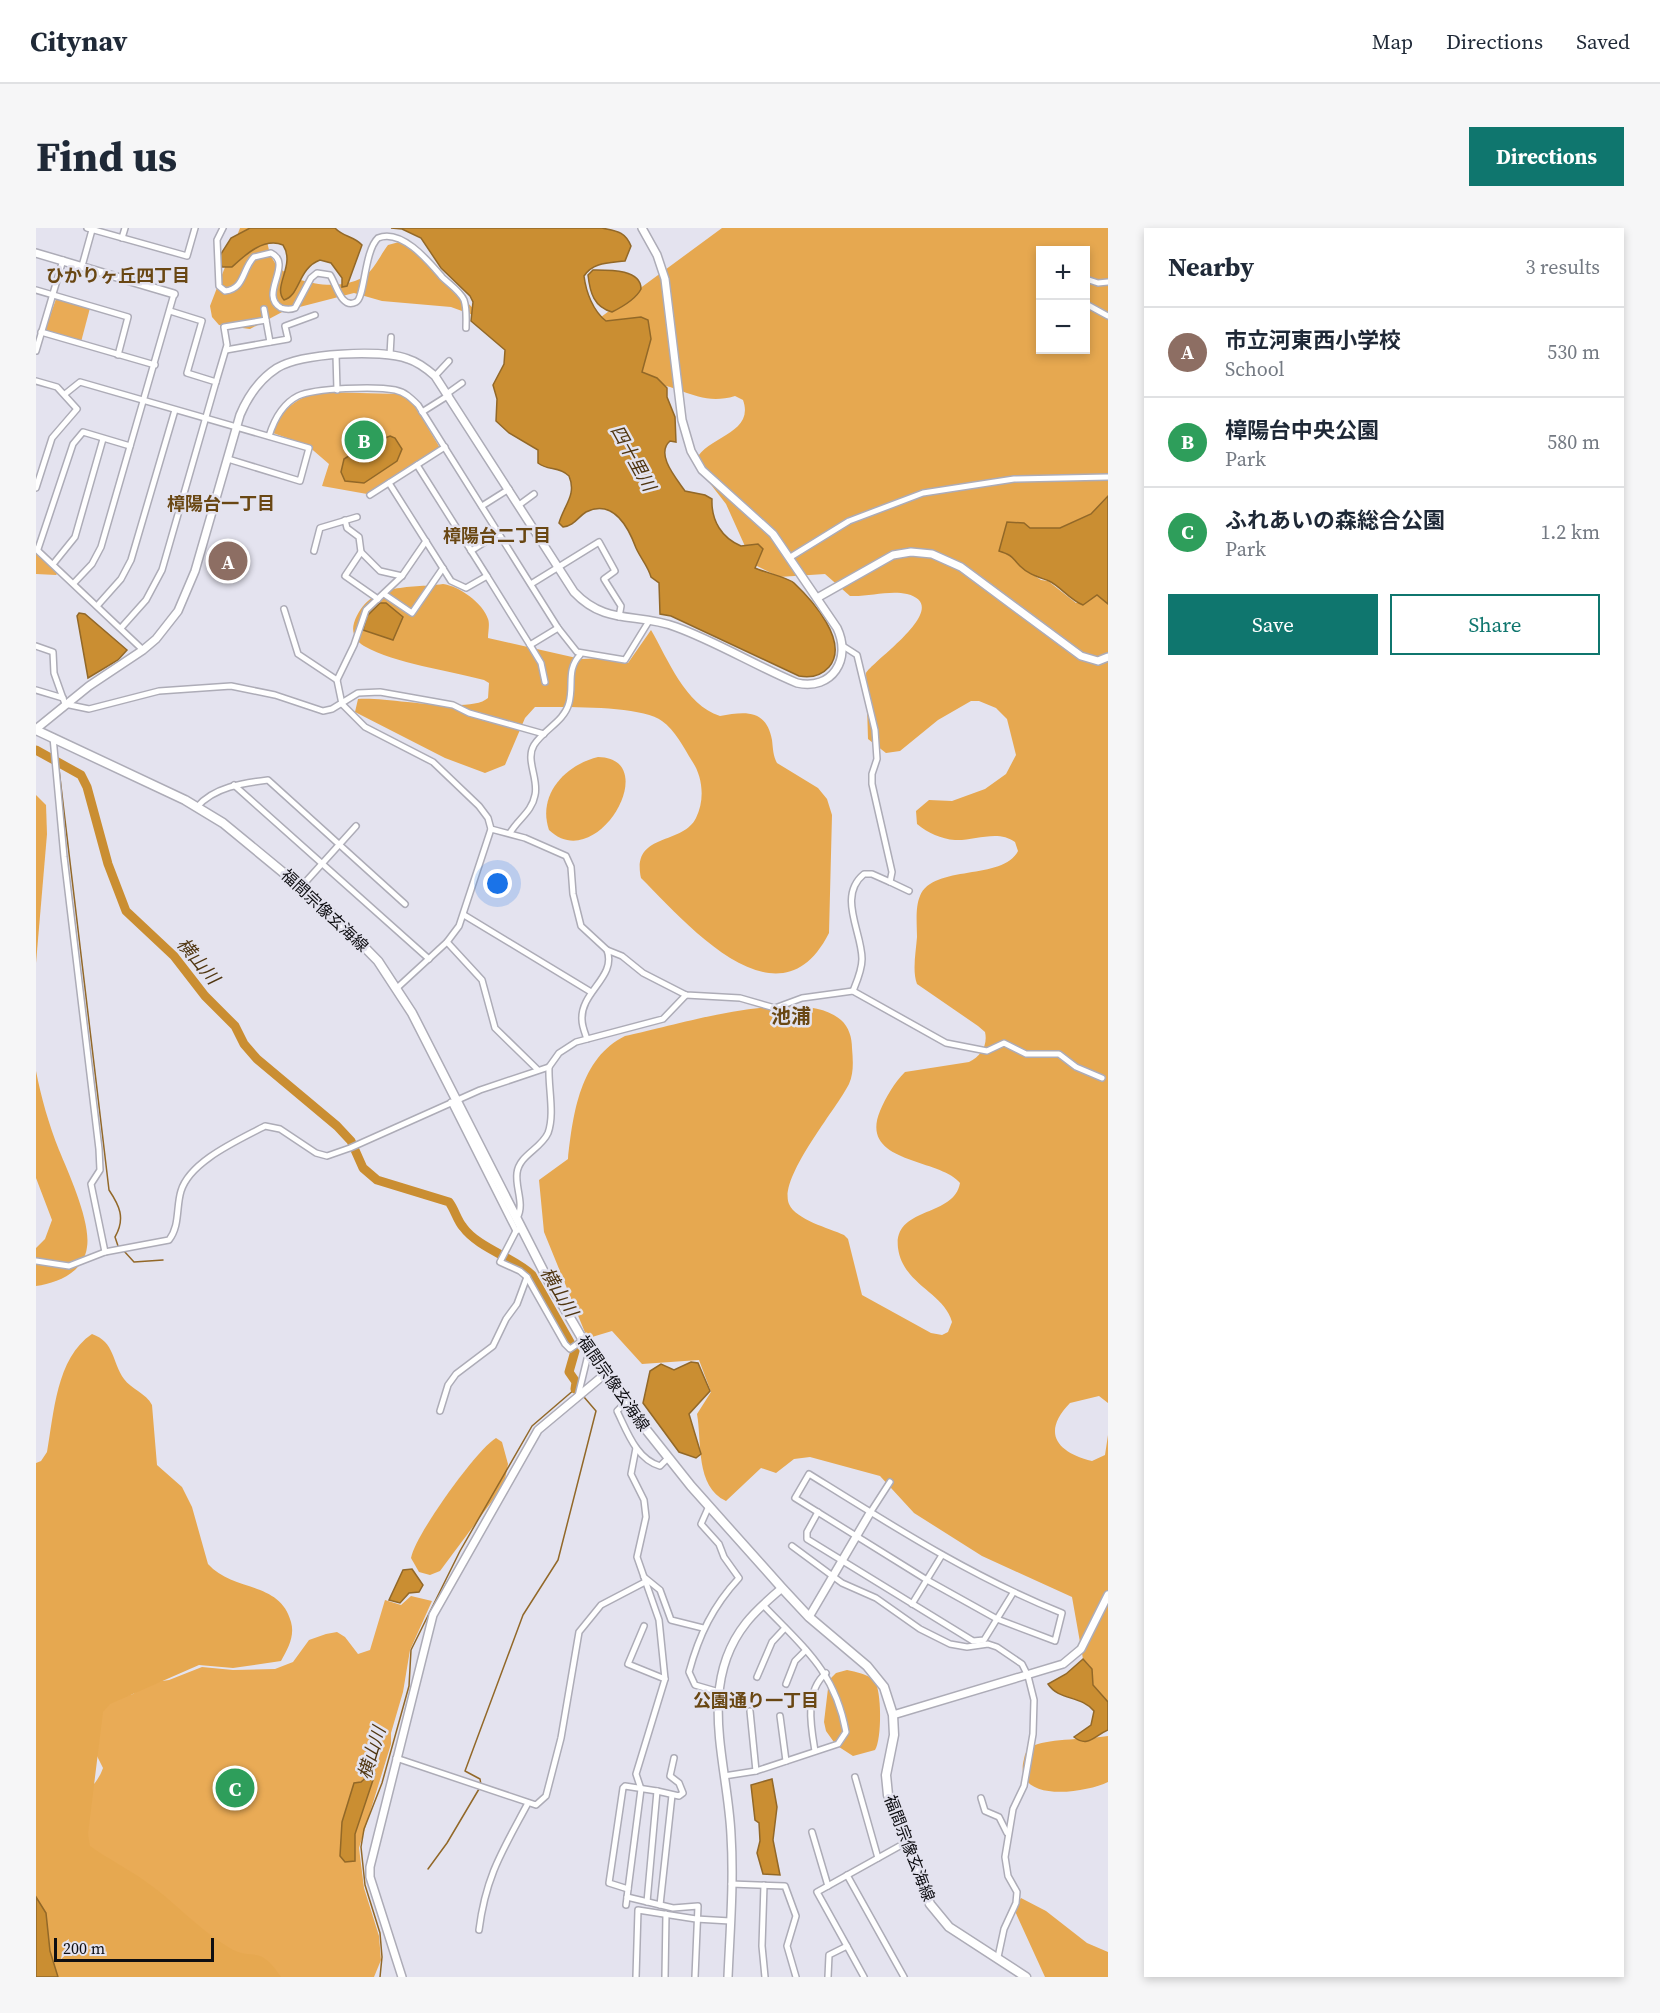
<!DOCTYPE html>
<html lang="en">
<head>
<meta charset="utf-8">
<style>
  body { margin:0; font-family:"Source Serif 4","Noto Sans JP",serif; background:#f6f6f7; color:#1f2937 }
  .controls { position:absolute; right:18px; top:18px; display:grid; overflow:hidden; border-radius:0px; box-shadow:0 3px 9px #0003 }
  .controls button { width:54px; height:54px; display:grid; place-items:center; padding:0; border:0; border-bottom:2px solid #e0e1e3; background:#fff; color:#1f2937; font:30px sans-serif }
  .scale { position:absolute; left:18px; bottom:15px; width:160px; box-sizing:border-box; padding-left:6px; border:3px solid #0e0e12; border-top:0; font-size:16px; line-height:21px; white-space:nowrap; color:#0e0e12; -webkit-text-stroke:4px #e4e3ef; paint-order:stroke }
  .you { position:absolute; left:462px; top:656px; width:21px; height:21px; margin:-15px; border:4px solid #fff; border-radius:50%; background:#1a73e8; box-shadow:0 0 0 9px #1a73e833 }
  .badge { display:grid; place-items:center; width:39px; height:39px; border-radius:50%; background:#0f766e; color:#fff; font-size:20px; font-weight:700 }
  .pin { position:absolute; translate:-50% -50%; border:3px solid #fff; box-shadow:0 2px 6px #0006 }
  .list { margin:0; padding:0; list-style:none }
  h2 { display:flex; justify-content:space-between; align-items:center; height:78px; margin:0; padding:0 24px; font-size:26px }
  h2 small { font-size:20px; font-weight:400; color:#747a83 }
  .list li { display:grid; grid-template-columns:39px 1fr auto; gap:18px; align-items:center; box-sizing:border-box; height:90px; padding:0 24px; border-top:2px solid #e0e1e3 }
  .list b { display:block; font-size:22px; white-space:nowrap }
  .list p { margin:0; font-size:20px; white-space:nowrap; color:#747a83 }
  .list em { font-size:20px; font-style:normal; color:#747a83 }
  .actions { display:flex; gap:12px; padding:18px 24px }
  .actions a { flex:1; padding:14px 0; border:2px solid #0f766e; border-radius:0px; text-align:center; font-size:21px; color:#0f766e }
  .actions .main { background:#0f766e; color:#fff }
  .map { position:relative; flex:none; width:1072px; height:1749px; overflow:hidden; border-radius:0px }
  header { display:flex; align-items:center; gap:36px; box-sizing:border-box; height:84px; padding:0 30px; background:#fff; border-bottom:2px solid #e0e1e3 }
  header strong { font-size:28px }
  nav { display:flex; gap:33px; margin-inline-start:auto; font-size:21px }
  .intro { display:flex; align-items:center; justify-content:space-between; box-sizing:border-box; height:144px; padding:0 36px }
  h1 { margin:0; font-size:42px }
  .button { padding:15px 27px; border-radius:0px; background:#0f766e; color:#fff; font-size:21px; font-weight:700 }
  main { display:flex; gap:36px; padding:0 36px }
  aside { flex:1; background:#fff; border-radius:0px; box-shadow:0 3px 9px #0003 }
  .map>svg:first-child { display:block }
</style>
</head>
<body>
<header>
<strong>Citynav</strong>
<nav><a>Map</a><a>Directions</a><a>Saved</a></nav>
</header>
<div class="intro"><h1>Find us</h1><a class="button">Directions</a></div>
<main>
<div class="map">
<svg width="1072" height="1749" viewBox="0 0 1072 1749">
  <rect width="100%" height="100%" fill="#e4e3ef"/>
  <g fill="#e9ab56">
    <polygon points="20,71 54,80 45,114 9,102"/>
    <path d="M284,164L363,166L378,176L404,220L331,266L286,258L293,236L271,217L237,205C245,181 260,170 284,164Z"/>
    <polygon points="0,324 23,344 20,347 0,346"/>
    <path d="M375,1368L396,1373L374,1422L367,1464L355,1505V1516L323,1620L328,1660L343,1708L345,1732L338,1749H0V1602C22,1585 58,1567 67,1540L55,1516V1477L97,1466L112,1455L133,1452L166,1439L197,1442L239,1441L257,1434L273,1412L290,1406L301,1404L309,1409L322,1426L334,1422L349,1372L365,1377Z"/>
  </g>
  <g fill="#e6a850" fill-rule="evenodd">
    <path d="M204,0H229C231,12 232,25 239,35C256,58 309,64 330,47C339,40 345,26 352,17L363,14L376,20L448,91L415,79L346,73L318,65L248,83L214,101L183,97L176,89L174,78Z"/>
    <path d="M686,0H1072V268L1055,286L1024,300H993L963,323L978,328L985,339L1005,352L1012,353L1040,375L1061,367L1072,376V1175L1063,1168L1034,1175C1005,1205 1021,1224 1056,1233L1069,1227L1072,1207V1474L1057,1457L1054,1438L1047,1431L1036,1369L946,1328L878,1285L844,1248L774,1229L758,1231L740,1245L725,1240L690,1273C659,1259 666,1213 661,1186L675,1164L663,1132L606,1136L576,1103L556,1109L550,1107L508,1004L503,952L532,931C537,886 544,830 589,808C638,798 765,757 805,792C813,799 816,810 816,820C817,832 818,845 813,856C800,882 742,950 753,976C760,992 793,1000 808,1007L812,1011L826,1067L895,1105L906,1107L912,1104L916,1094C908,1064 867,1057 862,1020C857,978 918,990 924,955C905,930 822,936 844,883C850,869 858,855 869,844L933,834C945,828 952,817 949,804L942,798L881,756C876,743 880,723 881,709C881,697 879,679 884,668C897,636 967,653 982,623L979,614C962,601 938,613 919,612C905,611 892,605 881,596L880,583L893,572L916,573L949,561L970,546L980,527L971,491L960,480L943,473H935L902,492L864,523L850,525L832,511L830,445C839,431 918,378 871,366C853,362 832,369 814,368L789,346L743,349L717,336L690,276L659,236C664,209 720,208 707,172L699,168C660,180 641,152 605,156L565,89ZM1005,22H1050V122H1005Z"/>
    <path d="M407,356C423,358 447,375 452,391C454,396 452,404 452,410L545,431L568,430L592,435L615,402C632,431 649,477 684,488C708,484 730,480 736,512C737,520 737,528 741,535L782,560L791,571L796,587L793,705C743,804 651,696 605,650C595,604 646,618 660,590C669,572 667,549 656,533C648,520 639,502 626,493C606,477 526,479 499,479L489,490L469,537L449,545L409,530L319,484L322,471C350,468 433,487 452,470L453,455L448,452C411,442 360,436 328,418C320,413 315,405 318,395C333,353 372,361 407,356Z"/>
    <path d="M562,529C628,530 561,648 513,602C501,567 529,537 562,529Z"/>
    <polygon points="0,567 10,577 11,606 0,735"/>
    <path d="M0,843C5,869 13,897 23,922C33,946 55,994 51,1019C48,1044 22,1055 0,1058V1020L9,1011L16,992L0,950Z"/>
    <path d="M56,1106C79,1114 76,1134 88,1151C95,1161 110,1165 116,1177L121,1237L146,1259L156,1279L172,1336C197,1364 244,1353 255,1394C259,1408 252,1421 245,1433L197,1440L163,1437L74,1476L67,1484L52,1606L54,1618C72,1631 91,1640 109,1653C138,1673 161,1700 192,1719C218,1735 222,1714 245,1749H22L14,1723L10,1685L0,1669V1235L5,1233L11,1224C18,1186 20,1130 56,1106Z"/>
    <path d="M460,1210L466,1214L472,1236L468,1257L404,1343L394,1347L383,1344L375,1330C379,1307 441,1221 460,1210Z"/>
    <path d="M811,1442C820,1444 831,1446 838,1452C846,1461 846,1512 839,1522L817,1528L800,1517L790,1503L788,1494L793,1452L800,1445Z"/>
    <path d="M1072,1508V1554C1047,1566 976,1575 988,1531C989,1525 992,1519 999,1517C1014,1511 1053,1511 1072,1508Z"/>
    <polygon points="985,1670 1010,1683 1051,1715 1072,1724 1072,1749 1009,1749 978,1681"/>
  </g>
  <g fill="#ca8e32" stroke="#926828" stroke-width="1.5">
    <path d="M214,0H299C307,9 318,8 326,17L311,58L306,59V50L295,35L284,32C262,40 264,68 248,72C236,59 260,37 247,17C228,9 209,27 196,39H186L183,29L195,10Z"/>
    <path d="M355,0H566C580,3 589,3 595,18L589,33C573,35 557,34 548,48C550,64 557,83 570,93L605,89L612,92L615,111L606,144L621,150L631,160V169L639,189L640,214L634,213C619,226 640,250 649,263L669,267L676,271C675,293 686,310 705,318L722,316L727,321L719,340C730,345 751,349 758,355C776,372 814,414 793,439C785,448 774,450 763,448L635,388L624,386L623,355L615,349C612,338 605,331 600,320C593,301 578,270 550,284C542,289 538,298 527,299L523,295C528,277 541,267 533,248C523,238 512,243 502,235V222L473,205L460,193L461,171L457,157L468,136L469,122L435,93L437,74L434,68L405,40L385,10L366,1Z"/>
    <path d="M557,42C573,42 605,41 605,61C600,71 586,79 576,84C558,79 554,65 552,47Z"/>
    <polygon points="354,208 359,210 366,221 361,233 328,255 309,253 305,244 308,231 328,218"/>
    <path d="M1072,268V376L1061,367L1047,377C1034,372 1024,358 1013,353C1003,349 993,347 984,338C975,329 978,328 963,323L971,294L988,295L994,300H1024L1055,286Z"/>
    <polygon points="344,375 350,375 367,389 357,412 327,402 331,388"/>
    <polygon points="43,385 49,386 91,422 82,432 52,450 41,388"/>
    <polygon points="655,1134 662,1135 674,1163 653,1186 665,1226 660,1230 643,1224 607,1175 614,1143 625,1136 638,1142"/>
    <polygon points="376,1341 387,1357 383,1364 373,1365 364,1375 353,1372 367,1342"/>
    <path d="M1047,1431L1056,1441L1057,1457L1072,1474V1502C1058,1508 1052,1520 1038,1509L1055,1497L1058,1483C1045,1467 1023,1473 1012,1456L1030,1446Z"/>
    <polygon points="334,1546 339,1546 319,1606 319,1633 309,1634 304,1628 306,1594 318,1555 325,1554"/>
    <polygon points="736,1551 741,1579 737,1612 744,1647 727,1646 721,1625 724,1613 723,1595 719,1592 715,1557"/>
    <polygon points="0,1669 10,1685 14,1723 22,1749 0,1749"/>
  </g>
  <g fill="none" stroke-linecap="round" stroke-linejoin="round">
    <g stroke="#926828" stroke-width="1.5">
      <path d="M22,533L73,962C83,977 90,990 79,1009L82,1018"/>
      <polyline points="88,1023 98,1034 127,1032"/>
      <polyline points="445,1557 444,1551 429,1543 487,1387 522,1332 560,1183 548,1169"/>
      <polyline points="392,1641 411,1615 443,1561"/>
      <polyline points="344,1749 346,1729 344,1705 329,1657 325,1619 328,1601 346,1555 373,1458 375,1422 424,1323 496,1198 539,1161 542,1164"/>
    </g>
    <path stroke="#ca8e32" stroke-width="9" d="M0,522L45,547L51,559L72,636L90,683L138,728L169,768L199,798L208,816L221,831L301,898L315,913L327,940L341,952L413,974C419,982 421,992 427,999C442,1020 479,1030 496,1047L539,1123L533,1144L540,1154L539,1161"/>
    <defs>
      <g id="minor">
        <polyline points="51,0 151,28 159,0"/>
        <path d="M187,0L181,12L183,58L189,63C209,61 206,41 218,29L235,25C258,36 222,67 245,80C251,82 254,82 259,80L275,50L281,45L294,47C300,55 305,82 320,74C329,70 328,23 342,10C366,0 394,35 406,49C413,56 424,63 428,72C431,81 430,91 430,100"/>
        <polyline points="86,10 89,0"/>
        <polyline points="46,38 56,2"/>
        <polyline points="1050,51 1062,55 1072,54"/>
        <polyline points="0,62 92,89 82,127"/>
        <polyline points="1050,76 1072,88"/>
        <polyline points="228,81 234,114"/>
        <polyline points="5,104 119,137"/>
        <polyline points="190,122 252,111 249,98 279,87"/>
        <polyline points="0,123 27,32"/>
        <polyline points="300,127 301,162"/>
        <polyline points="354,127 355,109"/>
        <polyline points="399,148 413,133"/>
        <polyline points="0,153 21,159 41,181 16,210 0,260"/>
        <polyline points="180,154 191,117 188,99 230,92"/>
        <polyline points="412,165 426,155"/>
        <polyline points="29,166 44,154 273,220 264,253 192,231"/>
        <polyline points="386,184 413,167"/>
        <path d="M233,208C238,192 246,176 262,168C279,160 340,158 359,162C369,164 375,170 382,177L522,400L541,424L589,432L613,393"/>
        <polyline points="381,237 451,348"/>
        <polyline points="353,255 415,353 430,360 451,348 494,417 522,400"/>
        <polyline points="334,267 409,219"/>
        <polyline points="483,277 498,266"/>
        <polyline points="446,278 473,261"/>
        <polyline points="309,292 311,300 323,309 325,324"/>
        <polyline points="0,321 107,422"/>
        <polyline points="2,321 37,216 47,204 94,218"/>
        <polyline points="278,323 284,300 321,289"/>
        <polyline points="435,323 463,305"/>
        <polyline points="753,330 813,293 887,265 978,251 1072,249"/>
        <polyline points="18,335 39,309 67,211"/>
        <polyline points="38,355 56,336 65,319 138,66"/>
        <polyline points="495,356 563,314 579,343 568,351 585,378 583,389"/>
        <polyline points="348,366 376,385 407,340"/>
        <polyline points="342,371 309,348 325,324 344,343 366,348"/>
        <polyline points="61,378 85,351 95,332 139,182"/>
        <polyline points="248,381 262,426 301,452 306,476 329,499 397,534 443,578 452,590 455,601 423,698 411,714 361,760"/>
        <polyline points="85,400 110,372 126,342 180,154 151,145 166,93 134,83"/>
        <polyline points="494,417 505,435 509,454"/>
        <polyline points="0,418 17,424 18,445 29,476 53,481 123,463 195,458 239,467 287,483 296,481 322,465 344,464 417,477 433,485 508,506"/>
        <path d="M807,418L821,427L839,502L841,531L836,546V556L856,644L854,654L836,646H828C801,668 826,704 826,731C826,742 821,753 817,763"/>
        <polyline points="301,452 318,417 330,382 366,348 390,313"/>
        <polyline points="0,462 27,470"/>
        <polyline points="17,509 28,629 63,921 64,942 55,956 69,1024"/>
        <polyline points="198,557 393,731"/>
        <path d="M161,579C178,559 207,555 232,552L369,676"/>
        <polyline points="455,601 489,610 530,628 535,639 537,666 545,698 571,722 586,728 607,745 650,767 704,770 739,780 766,770 817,763 910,815 951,823 968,815 990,826 1023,826 1040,839 1066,850"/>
        <path d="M474,605C482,591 496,584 499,567C503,551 489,532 498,517C508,501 528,494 533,475C538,457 530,442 544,427"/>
        <polyline points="854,654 873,663"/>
        <polyline points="265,659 320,598"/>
        <polyline points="428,687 555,764"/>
        <polyline points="411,714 446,752 459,800 501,841"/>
        <path d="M551,811C549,805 546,798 546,792C544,764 581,749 571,722"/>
        <polyline points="415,874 480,1003"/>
        <path d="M481,990C489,976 479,960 481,945C483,927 505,921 512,905C519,886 512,859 513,839"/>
        <polyline points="486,1001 480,1003 464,1034 484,1043 491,1049 529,1116 534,1121 547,1112"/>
        <path d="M0,1033L33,1038L69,1024L133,1012C144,998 140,979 145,963C154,933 203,912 229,898L244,901L280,925L291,928L314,920L444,862L513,839L523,825L540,814L627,791L650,767"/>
        <polyline points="542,1168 551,1131 556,1126"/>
        <path d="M589,1175L581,1183C591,1203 600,1231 624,1238L632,1230"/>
        <polyline points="404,1183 412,1157 420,1146 457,1118 470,1091 481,1076 491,1049"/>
        <path d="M773,1246C855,1297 936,1349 1026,1385L1019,1413L961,1391L891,1352L759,1270Z"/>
        <path d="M673,1278L665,1296L683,1316L688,1329L703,1350C677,1378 663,1407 653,1444L659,1457L683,1464"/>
        <polyline points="782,1284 771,1304 771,1311 937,1413 948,1412 977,1365"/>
        <polyline points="834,1285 854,1254"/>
        <polyline points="756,1318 806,1355 840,1370 884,1401 914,1416 931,1419 952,1416 961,1419 986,1436 992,1448 998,1472 997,1506 988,1558 977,1581 969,1629 972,1648 981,1664 980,1675 968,1701 962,1729"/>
        <polyline points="608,1349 624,1362 635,1392 667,1400"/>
        <polyline points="876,1376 906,1327"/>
        <polyline points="608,1398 592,1436 629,1451"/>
        <polyline points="721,1449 736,1414 749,1400"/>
        <polyline points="750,1456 759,1433 770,1422"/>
        <polyline points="714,1483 720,1543"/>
        <polyline points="744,1488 750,1533"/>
        <path d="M779,1523C775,1499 768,1464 790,1445"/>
        <polyline points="360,1530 500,1577 510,1568 525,1510 543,1404 565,1377 609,1354"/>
        <path d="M688,1548L720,1543L802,1516L810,1504C799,1443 767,1419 727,1377"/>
        <polyline points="819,1549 842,1630"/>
        <polyline points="945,1570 949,1583 963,1589 971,1605"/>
        <polyline points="776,1604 792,1658"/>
        <polyline points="811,1647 868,1749"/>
        <polyline points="695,1656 749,1658 760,1688 751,1718 760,1749"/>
        <polyline points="728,1657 726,1718 729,1749"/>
        <polyline points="592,1661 573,1655 587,1560 589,1558 621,1563"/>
        <polyline points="591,1669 637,1680 662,1678 659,1749"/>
        <polyline points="611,1674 621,1563 643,1568 647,1565 643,1555 634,1548 638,1530"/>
        <polyline points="590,1677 605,1561 600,1546 629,1451 623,1392 601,1329 610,1289 608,1272 595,1246 600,1220"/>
        <polyline points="624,1677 636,1567"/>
        <path d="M443,1702C450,1647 467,1622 492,1575"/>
        <polyline points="811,1718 781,1664 869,1615"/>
        <polyline points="600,1749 602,1682 660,1691 694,1693"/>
        <polyline points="629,1749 630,1686"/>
        <polyline points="792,1749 793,1727 811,1718 828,1749"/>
      </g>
      <g id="tertiary">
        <polyline points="0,25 138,66"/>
        <polyline points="781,370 857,327 875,324 896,326 925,339 1045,428 1062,433 1072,429"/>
        <path d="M0,501L53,458L107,422L120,411L142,383L159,343L204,187C212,168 224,151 241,140C266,125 345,121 372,131C382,134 391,141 399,148L538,364C570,398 601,384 640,399C681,414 720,438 761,455C796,463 816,431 801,400L737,306L666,242L655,223L646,192L629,51L621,27L606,0"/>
        <polyline points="773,1389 834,1285"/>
        <polyline points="857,1487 1027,1436 1045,1421 1072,1367"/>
        <polyline points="366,1749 334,1649 334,1639 397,1387 502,1202 569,1146"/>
        <path d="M692,1749C694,1702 698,1654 695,1607C692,1536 660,1458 710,1395C720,1382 733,1371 746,1360"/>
      </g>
      <polyline id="primary" points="0,502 149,572 187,595 289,679 342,733 376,785 512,1052 547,1112 589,1175 655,1258 746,1360 773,1389 831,1438 848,1459 857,1487 858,1507 850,1547 852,1567 894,1676 913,1699 990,1749"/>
    </defs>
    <use href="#minor" stroke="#adacb7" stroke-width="8"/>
    <use href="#tertiary" stroke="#adacb7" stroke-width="10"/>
    <use href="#primary" stroke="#adacb7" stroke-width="11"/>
    <use href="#minor" stroke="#fff" stroke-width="5"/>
    <use href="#tertiary" stroke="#fff" stroke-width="7"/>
    <use href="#primary" stroke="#fff" stroke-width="8"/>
  </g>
  <g text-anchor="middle" stroke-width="5" stroke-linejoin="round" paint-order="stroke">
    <g font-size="16" fill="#0e0e12" stroke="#e4e3ef">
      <text transform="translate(289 682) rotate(43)" y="6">福間宗像玄海線</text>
      <text transform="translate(578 1155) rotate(55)" y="6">福間宗像玄海線</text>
      <text transform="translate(874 1620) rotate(69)" y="6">福間宗像玄海線</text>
    </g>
    <g font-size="18" font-weight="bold" fill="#694713" stroke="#e4e3ef">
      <text x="82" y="54">ひかりヶ丘四丁目</text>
      <text x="185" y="282">樟陽台一丁目</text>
      <text x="461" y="314">樟陽台二丁目</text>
      <text x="720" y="1479">公園通り一丁目</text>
    </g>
    <g font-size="18" font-style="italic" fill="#503611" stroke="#e4e3ef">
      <text transform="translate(597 230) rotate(61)" y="6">四十里川</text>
      <text transform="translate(162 733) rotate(50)" y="6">横山川</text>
      <text transform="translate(523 1064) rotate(59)" y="6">横山川</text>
      <text transform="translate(336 1525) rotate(-73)" y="6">横山川</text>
    </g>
    <g font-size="20" font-weight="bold" fill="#694713" stroke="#e4e3ef">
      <text x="755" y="795">池浦</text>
    </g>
  </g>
</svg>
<div class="controls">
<button>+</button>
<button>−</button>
</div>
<div class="scale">200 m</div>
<div class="you"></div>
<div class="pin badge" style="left:192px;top:333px;background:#8d6e63">A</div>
<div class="pin badge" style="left:328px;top:212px;background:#2e9e5b">B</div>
<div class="pin badge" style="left:199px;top:1560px;background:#2e9e5b">C</div>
</div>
<aside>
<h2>Nearby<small>3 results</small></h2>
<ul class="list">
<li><span class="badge" style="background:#8d6e63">A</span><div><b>市立河東西小学校</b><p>School</p></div><em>530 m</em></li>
<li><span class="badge" style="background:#2e9e5b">B</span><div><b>樟陽台中央公園</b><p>Park</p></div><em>580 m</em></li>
<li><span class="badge" style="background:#2e9e5b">C</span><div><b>ふれあいの森総合公園</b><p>Park</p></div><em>1.2 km</em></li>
</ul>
<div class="actions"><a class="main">Save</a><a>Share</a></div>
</aside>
</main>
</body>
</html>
